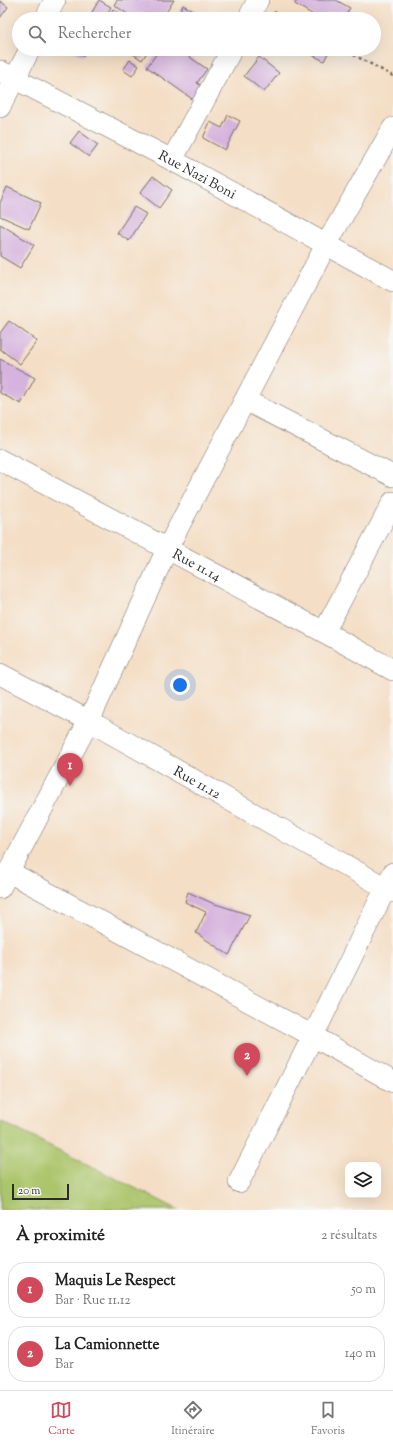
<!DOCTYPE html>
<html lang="fr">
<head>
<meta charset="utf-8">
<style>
  body { margin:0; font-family:"Sorts Mill Goudy",serif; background:#f2f2f2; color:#222 }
  .controls { position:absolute; right:12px; bottom:12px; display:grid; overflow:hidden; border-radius:8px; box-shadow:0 4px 16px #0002 }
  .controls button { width:36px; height:36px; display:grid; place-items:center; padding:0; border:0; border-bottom:1px solid #e0e0e0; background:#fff; color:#222; font:20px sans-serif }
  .scale { position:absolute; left:12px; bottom:10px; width:57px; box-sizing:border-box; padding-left:4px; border:2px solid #2b2b2b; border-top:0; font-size:11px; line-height:14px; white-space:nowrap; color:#2b2b2b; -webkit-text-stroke:3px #f6f6f2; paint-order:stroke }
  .you { position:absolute; left:180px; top:685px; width:14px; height:14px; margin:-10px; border:3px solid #fff; border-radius:50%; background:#1a73e8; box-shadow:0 0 0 6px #1a73e833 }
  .badge { display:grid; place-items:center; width:26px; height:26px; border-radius:50%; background:#d1495b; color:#fff; font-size:13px; font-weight:700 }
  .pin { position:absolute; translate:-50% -33px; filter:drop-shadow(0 1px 2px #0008) }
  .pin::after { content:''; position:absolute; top:21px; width:14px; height:12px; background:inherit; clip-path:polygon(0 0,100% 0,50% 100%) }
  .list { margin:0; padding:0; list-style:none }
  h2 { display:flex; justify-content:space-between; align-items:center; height:52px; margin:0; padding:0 16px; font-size:17px }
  h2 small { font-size:13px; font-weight:400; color:#767676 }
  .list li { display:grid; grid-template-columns:26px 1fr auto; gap:12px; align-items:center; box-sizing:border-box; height:56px; margin:0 8px 8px; padding:0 8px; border:1px solid #e0e0e0; border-radius:16px }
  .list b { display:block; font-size:15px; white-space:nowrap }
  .list p { margin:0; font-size:13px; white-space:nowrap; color:#767676 }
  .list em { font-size:13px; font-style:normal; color:#767676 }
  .icon { flex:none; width:22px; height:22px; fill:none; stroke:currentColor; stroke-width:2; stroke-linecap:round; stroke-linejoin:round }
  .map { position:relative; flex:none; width:393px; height:1210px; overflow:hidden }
  .search { position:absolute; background:#fff; box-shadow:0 4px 16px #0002; left:12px; right:12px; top:12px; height:44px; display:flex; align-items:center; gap:10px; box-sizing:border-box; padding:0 14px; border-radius:22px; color:#767676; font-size:15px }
  .sheet { height:180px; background:#fff }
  nav { display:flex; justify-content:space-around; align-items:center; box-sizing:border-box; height:56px; border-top:1px solid #e0e0e0; background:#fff; font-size:11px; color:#767676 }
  nav a { display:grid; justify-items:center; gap:2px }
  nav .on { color:#d1495b }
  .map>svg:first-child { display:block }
</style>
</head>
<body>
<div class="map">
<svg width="393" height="1210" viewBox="0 0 393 1210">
  <rect width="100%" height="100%" fill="#f6f6f2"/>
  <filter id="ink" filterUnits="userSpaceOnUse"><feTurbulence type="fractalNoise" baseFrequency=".025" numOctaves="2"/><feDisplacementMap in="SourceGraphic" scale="8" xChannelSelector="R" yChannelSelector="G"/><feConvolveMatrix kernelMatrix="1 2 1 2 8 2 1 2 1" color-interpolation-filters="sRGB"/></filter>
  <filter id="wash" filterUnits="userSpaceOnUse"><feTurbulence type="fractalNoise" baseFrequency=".012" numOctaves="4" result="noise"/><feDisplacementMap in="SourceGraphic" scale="16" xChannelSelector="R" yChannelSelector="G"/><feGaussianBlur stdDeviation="0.9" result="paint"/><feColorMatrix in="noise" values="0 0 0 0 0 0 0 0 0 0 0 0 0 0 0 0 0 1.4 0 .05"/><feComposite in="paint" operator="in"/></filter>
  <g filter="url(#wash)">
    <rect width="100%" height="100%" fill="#f4dec5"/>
    <polygon fill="#abc56b" stroke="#6b784b" points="0,1121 179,1210 0,1210"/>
    <g id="blocks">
      <g fill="#d6b2de">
        <polygon points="99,0 111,7 104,19 101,19 91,14"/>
        <polygon points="117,0 174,0 162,19 135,19 114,5"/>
        <polygon points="297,0 336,0 350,8 343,19 320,19 295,4"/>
        <polygon points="0,1 8,7 0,18"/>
        <polygon points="183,5 208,19 176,19"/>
        <polygon points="113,9 129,19 107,19"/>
        <polygon points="70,49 87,49 83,56"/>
        <polygon points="125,49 149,49 142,60"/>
        <polygon points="160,49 178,49 207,69 197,83 204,87 195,101 147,67"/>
        <polygon points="301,49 330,49 324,61"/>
        <polygon points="259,57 279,73 264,92 244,76"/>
        <polygon points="130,60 139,66 132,76 123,70"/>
        <polygon points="228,115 240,121 225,150 203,138 210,122 222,128"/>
        <polygon points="79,131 98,145 89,157 70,143"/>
        <polygon points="153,176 172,190 159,208 140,193"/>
        <polygon points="7,187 41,203 29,229 0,216 0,203"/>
        <polygon points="134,207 146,214 129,241 117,233"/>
        <polygon points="0,224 34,245 20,268 0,256"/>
        <polygon points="9,321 37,341 20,364 0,349 0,333"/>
        <polygon points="0,359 35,378 21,404 0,393"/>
        <polygon points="188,892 212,903 250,915 229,955 196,933 206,912 185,902"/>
      </g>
    </g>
  </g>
  <g filter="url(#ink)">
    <use href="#blocks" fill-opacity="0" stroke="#716a61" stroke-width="1"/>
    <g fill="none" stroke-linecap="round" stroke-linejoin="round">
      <defs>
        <g id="street">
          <polyline points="45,19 55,0"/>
          <polyline points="248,19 258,0"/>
          <path id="s1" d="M0,71L172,160L393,281"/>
          <polyline points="0,107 30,49"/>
          <polyline points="172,160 232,49"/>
          <polyline points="245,400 393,476"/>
          <path id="s2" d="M0,460L324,632L393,670"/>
          <polyline points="324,632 393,502"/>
          <path id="s3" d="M0,674L89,721L393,892"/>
          <polyline points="9,872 313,1036 393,1082"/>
          <polyline points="0,888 89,721 167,549 326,245 393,128"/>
          <polyline points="239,1182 313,1036 393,873"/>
        </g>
      </defs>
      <use href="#street" stroke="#716a61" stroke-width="22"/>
      <g stroke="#716a61" stroke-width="2.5" stroke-dasharray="3 3" stroke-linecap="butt">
        <polyline points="274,12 288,19"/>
        <polyline points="343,49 393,76"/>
      </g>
      <use href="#street" stroke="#fff" stroke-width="21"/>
    </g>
  </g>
  <g text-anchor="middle" stroke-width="4" stroke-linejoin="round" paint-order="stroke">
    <g font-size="14" fill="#2b2b2b" stroke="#f6f6f2">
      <text dy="5" stroke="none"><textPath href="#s1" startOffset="223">Rue Nazi Boni</textPath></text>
      <text dy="5" stroke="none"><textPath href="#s2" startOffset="223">Rue 11.14</textPath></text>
      <text dy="5" stroke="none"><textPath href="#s3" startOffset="225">Rue 11.12</textPath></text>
    </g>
  </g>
</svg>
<div class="controls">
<button><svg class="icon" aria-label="layers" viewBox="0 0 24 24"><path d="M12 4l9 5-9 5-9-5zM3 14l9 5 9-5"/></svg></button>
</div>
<div class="scale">20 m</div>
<div class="you"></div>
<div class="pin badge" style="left:70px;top:786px">1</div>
<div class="pin badge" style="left:247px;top:1076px">2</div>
<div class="search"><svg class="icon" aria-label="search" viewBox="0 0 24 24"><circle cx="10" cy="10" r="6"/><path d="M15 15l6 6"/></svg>Rechercher</div>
</div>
<section class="sheet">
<h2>À proximité<small>2 résultats</small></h2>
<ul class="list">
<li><span class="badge">1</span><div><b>Maquis Le Respect</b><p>Bar · Rue 11.12</p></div><em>50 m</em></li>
<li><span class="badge">2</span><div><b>La Camionnette</b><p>Bar</p></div><em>140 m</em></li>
</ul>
</section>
<nav>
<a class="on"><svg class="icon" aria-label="map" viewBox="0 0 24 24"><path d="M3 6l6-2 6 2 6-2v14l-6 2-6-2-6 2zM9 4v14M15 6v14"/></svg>Carte</a>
<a><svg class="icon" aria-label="directions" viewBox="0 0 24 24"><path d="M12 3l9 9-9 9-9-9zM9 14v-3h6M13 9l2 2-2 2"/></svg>Itinéraire</a>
<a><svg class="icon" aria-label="saved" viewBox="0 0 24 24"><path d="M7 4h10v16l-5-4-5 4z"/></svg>Favoris</a>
</nav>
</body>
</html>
